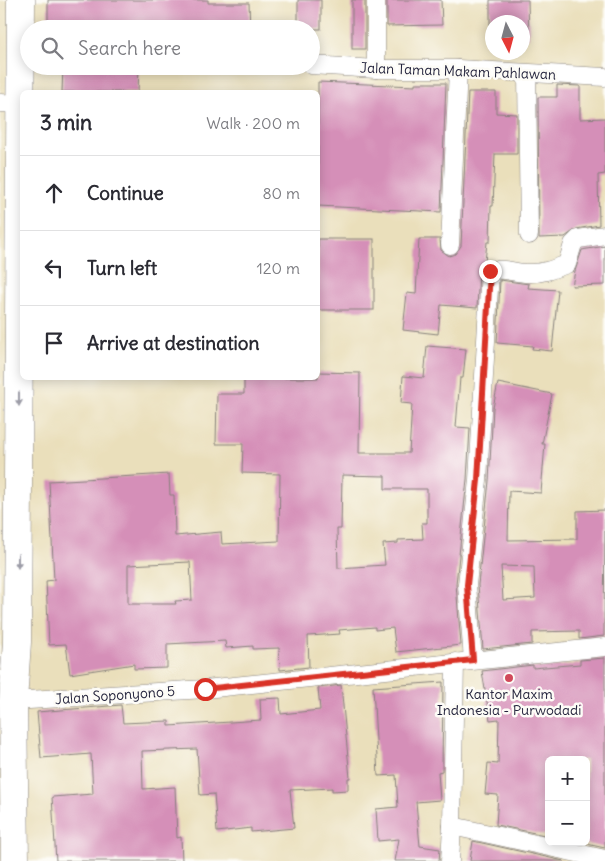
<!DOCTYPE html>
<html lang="en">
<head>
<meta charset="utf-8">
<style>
  body { margin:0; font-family:Delius,sans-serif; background:#f2f2f3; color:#2b2b33 }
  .controls { position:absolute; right:15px; bottom:15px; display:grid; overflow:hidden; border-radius:8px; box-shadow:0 2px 12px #0003 }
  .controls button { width:45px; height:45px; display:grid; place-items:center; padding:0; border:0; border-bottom:1px solid #e1e1e2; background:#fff; color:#2b2b33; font:25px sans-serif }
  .compass { position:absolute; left:485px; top:15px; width:45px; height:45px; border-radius:50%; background:#fff; box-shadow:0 2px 12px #0003; rotate:174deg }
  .stop { position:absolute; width:15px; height:15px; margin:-11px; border:4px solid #d93025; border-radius:50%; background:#fff }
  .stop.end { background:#d93025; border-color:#fff; box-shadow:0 1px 5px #0008 }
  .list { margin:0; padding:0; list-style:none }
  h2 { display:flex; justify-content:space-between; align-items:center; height:65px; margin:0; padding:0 20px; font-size:21px }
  h2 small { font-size:16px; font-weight:400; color:#7c7c81 }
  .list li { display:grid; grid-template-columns:32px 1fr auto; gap:15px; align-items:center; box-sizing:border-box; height:75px; padding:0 20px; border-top:1px solid #e1e1e2 }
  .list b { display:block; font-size:19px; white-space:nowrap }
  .list em { font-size:16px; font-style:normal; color:#7c7c81 }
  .icon { flex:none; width:28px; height:28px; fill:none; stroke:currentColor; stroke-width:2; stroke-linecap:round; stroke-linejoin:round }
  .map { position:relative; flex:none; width:605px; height:861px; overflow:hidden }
  .search { position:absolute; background:#fff; box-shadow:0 2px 12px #0003; left:20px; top:20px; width:300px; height:55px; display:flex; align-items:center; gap:12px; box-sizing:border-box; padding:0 18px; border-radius:28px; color:#7c7c81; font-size:19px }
  .panel { position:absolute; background:#fff; box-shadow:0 2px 12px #0003; left:20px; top:90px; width:300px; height:290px; border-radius:8px }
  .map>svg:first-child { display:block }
</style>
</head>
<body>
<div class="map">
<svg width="605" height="861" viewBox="0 0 605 861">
  <rect width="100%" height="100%" fill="#fdfcf7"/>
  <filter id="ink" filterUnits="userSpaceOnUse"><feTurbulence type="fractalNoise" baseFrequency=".02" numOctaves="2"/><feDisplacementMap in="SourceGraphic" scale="10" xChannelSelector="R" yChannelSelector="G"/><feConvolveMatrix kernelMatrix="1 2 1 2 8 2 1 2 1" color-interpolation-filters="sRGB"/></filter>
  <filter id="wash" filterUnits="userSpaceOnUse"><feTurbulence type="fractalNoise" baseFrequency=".0096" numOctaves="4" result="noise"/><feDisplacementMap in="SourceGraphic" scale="20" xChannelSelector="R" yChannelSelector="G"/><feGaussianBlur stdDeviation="1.12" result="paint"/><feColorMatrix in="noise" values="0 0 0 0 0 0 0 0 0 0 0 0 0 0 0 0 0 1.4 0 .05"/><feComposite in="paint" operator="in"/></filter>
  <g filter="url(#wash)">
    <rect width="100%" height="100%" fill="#eadfbb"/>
    <g id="blocks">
      <g fill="#d58fb8" fill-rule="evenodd">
        <polygon points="48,0 208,0 208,3 249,3 250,29 224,29 224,23 139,25 139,29 48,29"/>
        <rect x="298" y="0" width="23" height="29"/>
        <rect x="352" y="0" width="13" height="49"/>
        <polygon points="387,0 441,0 442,25 387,26"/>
        <polygon points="490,0 528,0 529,38 522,38 522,22 492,22 492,39 490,39"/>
        <polygon points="63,66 139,66 138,92 62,92"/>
        <polygon points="318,82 415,86 415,83 446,83 441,212 318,206"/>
        <polygon points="557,85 580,86 580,119 605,118 605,174 598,175 599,225 576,229 565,237 539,238 538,97 557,97"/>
        <polygon points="468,92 496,92 496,113 517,114 517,154 495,154 493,206 491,206 490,242 487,242 485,262 482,265 479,270 477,308 441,305 438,334 403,330 407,293 416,294 419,239 440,239 441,250 449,256 455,254 461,246"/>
        <rect x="318" y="239" width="56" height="71"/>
        <polygon points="605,246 605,285 572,286 575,271 582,250"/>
        <polygon points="500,280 529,284 528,288 558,290 552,351 532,349 533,346 497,343"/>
        <path d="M427,346L466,349L463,378H460L456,427L470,428L467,479L456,584L461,645L396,652L393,628L375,630V627L339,630L340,634L308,636L309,667L280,670L279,648L253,649V646L226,648L225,641L167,644V668L134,669V664L70,674L66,644L49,645L46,581L54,580L49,481L169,474L170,495H174L175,536L221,532L222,544L279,541L280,474L242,473L243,444H216L217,394H244V378H318V372L360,373L359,453H409L412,404L401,403L403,376L424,378ZM342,475L385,476V489H427V523H422L423,539L398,540V543L383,544L385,565L338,568L337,529H341ZM190,562L192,600L175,601L176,604H128V565Z"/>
        <path d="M498,383L552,394L542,444H545L541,493L509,491L508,540L577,539V511L605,510L604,636L579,639V631L532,632V644L483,649L478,585L489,481L493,408ZM501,566L534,567L535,598L503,600Z"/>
        <polygon points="605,658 605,848 578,842 586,842 586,760 549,760 549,836 496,825 498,795 485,794 488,763 498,764 499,719 490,720 482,671 533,665 533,668 580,664 580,660"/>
        <polygon points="443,682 442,771 438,772 440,800 416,802 420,846 440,849 439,861 395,861 399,839 378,841 376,809 398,807 396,775 378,776 373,687"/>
        <polygon points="341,685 350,778 348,778 348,790 332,791 332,788 290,790 294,828 251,832 251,828 217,832 214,794 200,795 197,749 142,751 143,789 175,787 177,838 181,837 182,861 56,861 52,797 93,794 91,754 41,758 37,712 121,705 123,723 169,721 169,726 261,720 260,699 280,698 281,714 320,710 318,688"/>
        <polygon points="473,841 564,861 470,861"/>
      </g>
    </g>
  </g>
  <g filter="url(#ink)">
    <use href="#blocks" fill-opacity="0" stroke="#86807b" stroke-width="1"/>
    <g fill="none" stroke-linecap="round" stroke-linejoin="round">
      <defs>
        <g id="street">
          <polyline points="311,65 376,69 458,69 605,77"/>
          <polyline points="376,69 376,0"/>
          <polyline points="527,74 529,235"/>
          <polyline points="0,103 21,104"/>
          <polyline points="450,245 458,69"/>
          <path d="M473,660L467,585L478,480L490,271C502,267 515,273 527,273C541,274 554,269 567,264L573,244L578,239L605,235"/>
          <polyline points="13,701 205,689 605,647"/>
          <polyline points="452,826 605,859"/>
          <polyline points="450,861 452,826 455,662"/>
        </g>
        <polyline id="primary" points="15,861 13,701 17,642 21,0"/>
      </defs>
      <use href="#street" stroke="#86807b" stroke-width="19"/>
      <use href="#primary" stroke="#86807b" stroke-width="29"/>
      <use href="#street" stroke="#fff" stroke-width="18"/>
      <use href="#primary" stroke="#fff" stroke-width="28"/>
    </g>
    <defs><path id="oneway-solid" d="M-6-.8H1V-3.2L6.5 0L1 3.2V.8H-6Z" transform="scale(1.25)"/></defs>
    <g fill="#9c9ca7">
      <use href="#oneway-solid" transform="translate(19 399) rotate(90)"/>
      <use href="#oneway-solid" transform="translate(18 561) rotate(90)"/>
    </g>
  </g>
  <g fill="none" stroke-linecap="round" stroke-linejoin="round" filter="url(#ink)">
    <polyline stroke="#d93025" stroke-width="6" points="205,689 473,660 467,585 478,480 490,271"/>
  </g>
  <circle fill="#d1495b" stroke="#fdfcf7" stroke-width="2" cx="509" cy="678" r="5"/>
  <g text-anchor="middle" stroke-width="5" stroke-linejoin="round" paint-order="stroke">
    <g font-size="14" fill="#22223b" stroke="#fdfcf7">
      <text transform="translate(458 71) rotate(2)" y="5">Jalan Taman Makam Pahlawan</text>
      <text transform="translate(115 695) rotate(-4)" y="5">Jalan Soponyono 5</text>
    </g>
    <g font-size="14" fill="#22223b" stroke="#fdfcf7">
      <text x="509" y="699">Kantor Maxim<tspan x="509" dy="16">Indonesia - Purwodadi</tspan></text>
    </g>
  </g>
</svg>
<div class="controls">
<button>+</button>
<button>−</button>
</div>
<svg class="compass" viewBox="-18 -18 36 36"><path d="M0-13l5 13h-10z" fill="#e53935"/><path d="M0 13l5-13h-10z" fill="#7c7c81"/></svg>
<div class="stop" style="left:205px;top:689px"></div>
<div class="stop end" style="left:490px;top:271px"></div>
<div class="search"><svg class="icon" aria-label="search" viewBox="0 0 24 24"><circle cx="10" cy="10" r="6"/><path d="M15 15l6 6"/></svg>Search here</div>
<section class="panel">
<h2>3 min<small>Walk · 200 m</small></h2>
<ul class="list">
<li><svg class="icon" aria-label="ahead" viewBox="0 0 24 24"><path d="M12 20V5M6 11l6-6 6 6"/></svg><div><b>Continue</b></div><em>80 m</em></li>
<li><svg class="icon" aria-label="left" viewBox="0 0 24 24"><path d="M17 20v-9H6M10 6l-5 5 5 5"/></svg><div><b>Turn left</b></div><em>120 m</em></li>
<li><svg class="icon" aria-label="arrive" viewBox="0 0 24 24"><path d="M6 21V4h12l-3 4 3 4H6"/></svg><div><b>Arrive at destination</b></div></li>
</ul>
</section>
</div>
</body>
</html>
